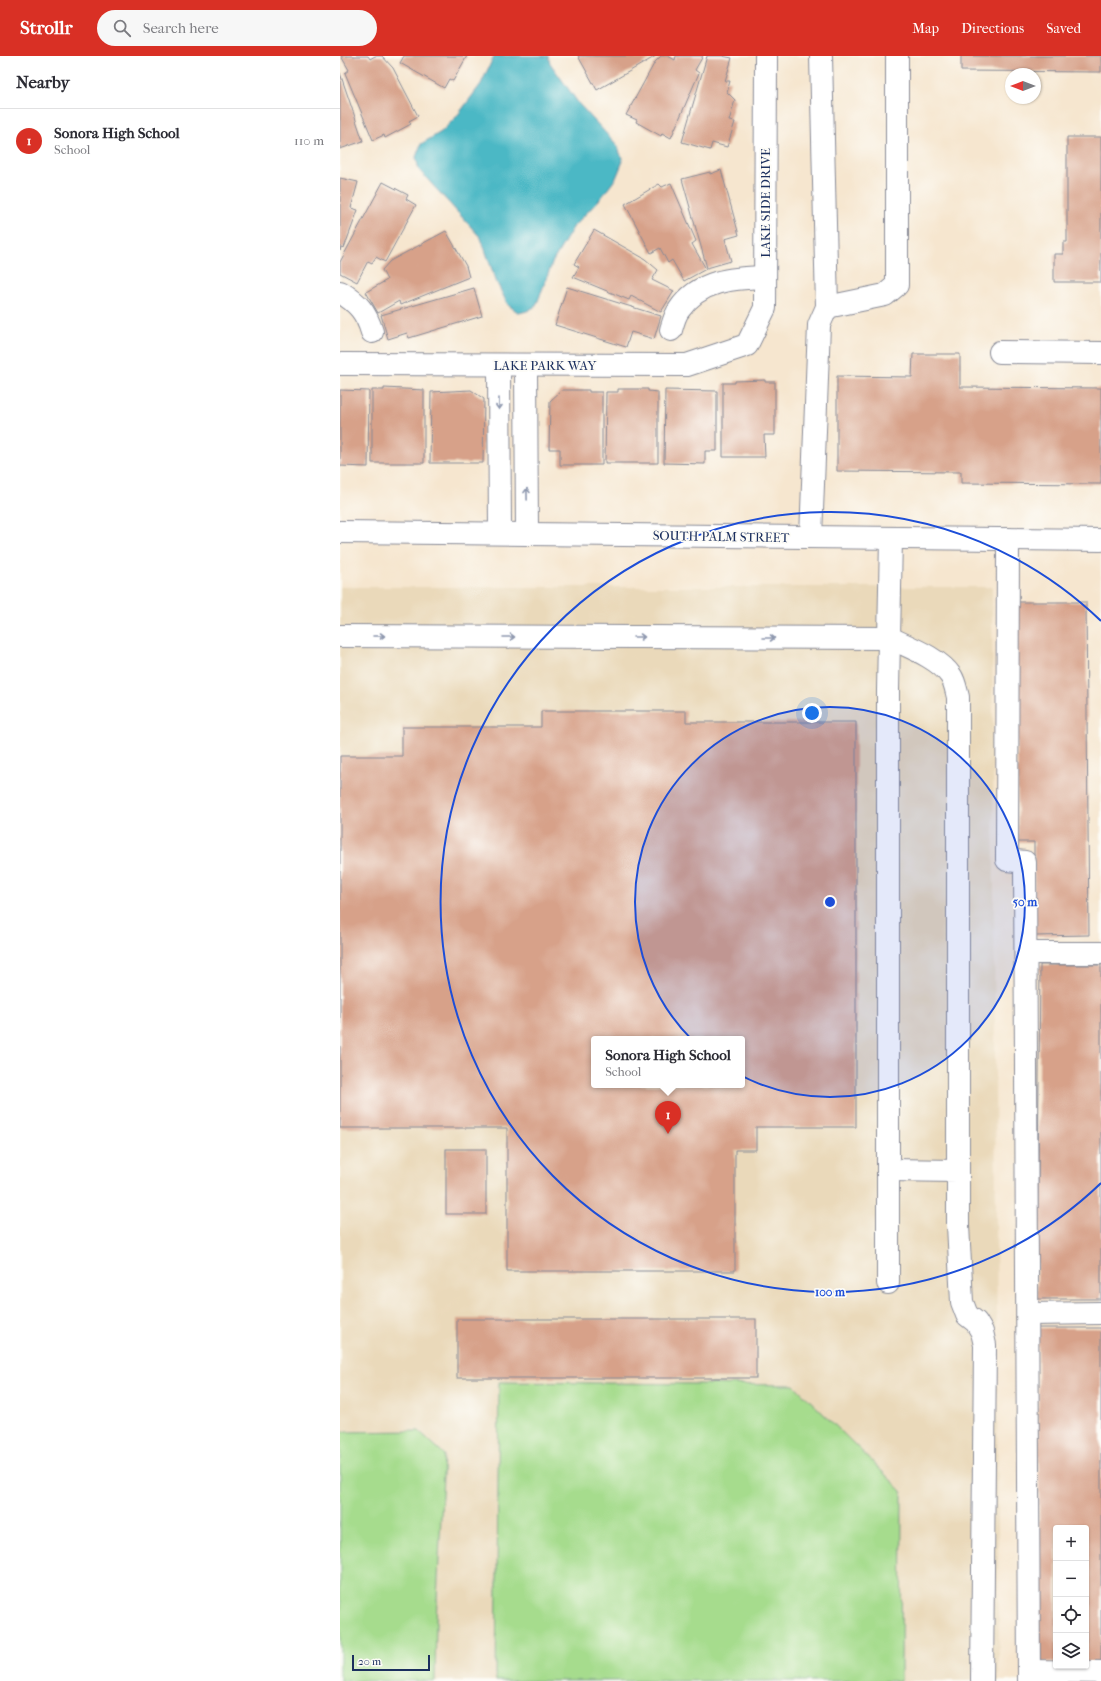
<!DOCTYPE html>
<html lang="en">
<head>
<meta charset="utf-8">
<style>
  body { margin:0; font-family:"IM FELL French Canon",serif; background:#f7f7f7; color:#2b2b33 }
  .controls { position:absolute; right:12px; bottom:12px; display:grid; overflow:hidden; border-radius:4px; box-shadow:0 1px 3px #0004 }
  .controls button { width:36px; height:36px; display:grid; place-items:center; padding:0; border:0; border-bottom:1px solid #e1e1e2; background:#fff; color:#2b2b33; font:20px sans-serif }
  .compass { position:absolute; left:665px; top:12px; width:36px; height:36px; border-radius:50%; background:#fff; box-shadow:0 1px 3px #0004; rotate:270deg }
  .scale { position:absolute; left:12px; bottom:10px; width:78px; box-sizing:border-box; padding-left:4px; border:2px solid #1b2f5e; border-top:0; font-size:11px; line-height:14px; white-space:nowrap; color:#1b2f5e; -webkit-text-stroke:3px #fdfcf7; paint-order:stroke }
  .you { position:absolute; left:472px; top:657px; width:14px; height:14px; margin:-10px; border:3px solid #fff; border-radius:50%; background:#1a73e8; box-shadow:0 0 0 6px #1a73e833 }
  .badge { display:grid; place-items:center; width:26px; height:26px; border-radius:50%; background:#d93025; color:#fff; font-size:13px; font-weight:700 }
  .pin { position:absolute; translate:-50% -33px; filter:drop-shadow(0 1px 2px #0008) }
  .pin::after { content:''; position:absolute; top:21px; width:14px; height:12px; background:inherit; clip-path:polygon(0 0,100% 0,50% 100%) }
  .popup { position:absolute; left:251px; top:980px; width:154px; height:52px; box-sizing:border-box; display:grid; place-content:center; border-radius:4px; background:#fff; filter:drop-shadow(0 1px 3px #0005); font-size:13px; white-space:nowrap; color:#7c7c81 }
  .popup b { font-size:15px; color:#2b2b33 }
  .popup::after { content:''; position:absolute; left:50%; top:100%; margin-left:-8px; border:8px solid transparent; border-top-color:#fff }
  .list { margin:0; padding:0; list-style:none }
  h2 { display:flex; justify-content:space-between; align-items:center; height:52px; margin:0; padding:0 16px; font-size:17px }
  h2 small { font-size:13px; font-weight:400; color:#7c7c81 }
  .list li { display:grid; grid-template-columns:26px 1fr auto; gap:12px; align-items:center; box-sizing:border-box; height:64px; padding:0 16px; border-top:1px solid #e1e1e2 }
  .list b { display:block; font-size:15px; white-space:nowrap }
  .list p { margin:0; font-size:13px; white-space:nowrap; color:#7c7c81 }
  .list em { font-size:13px; font-style:normal; color:#7c7c81 }
  .icon { flex:none; width:22px; height:22px; fill:none; stroke:currentColor; stroke-width:2; stroke-linecap:round; stroke-linejoin:round }
  .map { position:relative; flex:none; width:761px; height:1625px; overflow:hidden }
  header { display:flex; align-items:center; gap:24px; box-sizing:border-box; height:56px; padding:0 20px; background:#d93025; color:#fff }
  header strong { font-size:19px }
  nav { display:flex; gap:22px; margin-inline-start:auto; font-size:14px }
  .search { width:280px; height:36px; background:#f7f7f7; display:flex; align-items:center; gap:10px; box-sizing:border-box; padding:0 14px; border-radius:22px; color:#7c7c81; font-size:15px }
  main { display:flex }
  aside { flex:1; background:#fff }
  .map>svg:first-child { display:block }
</style>
</head>
<body>
<header>
<strong>Strollr</strong>
<div class="search"><svg class="icon" aria-label="search" viewBox="0 0 24 24"><circle cx="10" cy="10" r="6"/><path d="M15 15l6 6"/></svg>Search here</div>
<nav><a>Map</a><a>Directions</a><a>Saved</a></nav>
</header>
<main>
<aside>
<h2>Nearby<small></small></h2>
<ul class="list">
<li><span class="badge">1</span><div><b>Sonora High School</b><p>School</p></div><em>110 m</em></li>
</ul>
</aside>
<div class="map">
<svg width="761" height="1625" viewBox="0 0 761 1625">
  <rect width="100%" height="100%" fill="#fdfcf7"/>
  <filter id="ink" filterUnits="userSpaceOnUse"><feTurbulence type="fractalNoise" baseFrequency=".025" numOctaves="2"/><feDisplacementMap in="SourceGraphic" scale="8" xChannelSelector="R" yChannelSelector="G"/><feConvolveMatrix kernelMatrix="1 2 1 2 8 2 1 2 1" color-interpolation-filters="sRGB"/></filter>
  <filter id="wash" filterUnits="userSpaceOnUse"><feTurbulence type="fractalNoise" baseFrequency=".012" numOctaves="4" result="noise"/><feDisplacementMap in="SourceGraphic" scale="16" xChannelSelector="R" yChannelSelector="G"/><feGaussianBlur stdDeviation="0.9" result="paint"/><feColorMatrix in="noise" values="0 0 0 0 0 0 0 0 0 0 0 0 0 0 0 0 0 1.4 0 .05"/><feComposite in="paint" operator="in"/></filter>
  <g filter="url(#wash)">
    <rect width="100%" height="100%" fill="#f6e6cf"/>
    <path fill="#ead9ba" fill-rule="evenodd" d="M0,531H652L659,1625H0ZM254,983H402V1029H254Z"/>
    <g fill="#a6dc8d" stroke="#608676">
      <polygon points="159,1326 454,1329 562,1435 561,1625 156,1625"/>
      <polygon points="79,1375 104,1398 96,1565 95,1625 0,1625 0,1376"/>
    </g>
    <polygon fill="#4bb8c5" stroke="#337492" points="154,0 208,0 210,7 239,48 277,89 283,105 276,122 261,142 234,170 213,205 196,250 187,255 179,257 168,249 156,225 141,182 79,114 76,101 81,88 101,76 117,60 141,28"/>
    <g id="blocks">
      <g fill="#d7a189" fill-rule="evenodd">
        <polygon points="1,0 28,0 30,3 35,0 42,0 53,12 78,60 69,65 71,68 45,82 44,79 33,84 5,17 9,14"/>
        <polygon points="64,0 127,0 113,25 109,23 104,32 60,7"/>
        <polygon points="238,0 316,0 257,34"/>
        <polygon points="321,0 328,0 335,4 336,0 363,0 355,14 359,17 331,82 322,77 321,80 296,66 297,64 286,59 315,6"/>
        <polygon points="367,0 382,0 392,2 385,25 390,25 387,36 395,44 389,65 395,66 387,91 372,87 370,94 342,86"/>
        <polygon points="621,0 761,0 761,16 621,15"/>
        <polygon points="0,17 23,85 0,93"/>
        <polygon points="727,81 761,81 761,226 714,226 714,198 723,198 723,186 727,186"/>
        <polygon points="381,114 399,179 385,183 391,205 367,212 342,123 370,116 370,118"/>
        <polygon points="0,122 18,126 11,152 18,154 4,192 1,191 0,195"/>
        <polygon points="43,126 68,139 66,143 76,149 45,206 36,201 32,207 28,205 17,226 0,217 0,206"/>
        <polygon points="331,127 356,185 352,188 366,213 344,225 332,204 328,207 320,192 311,197 285,148 319,128 322,131"/>
        <polygon points="254,174 305,203 318,214 312,224 334,235 321,256 291,240 289,244 233,221 239,211 234,208"/>
        <polygon points="106,175 126,210 129,221 60,249 59,245 38,257 26,236 47,224 42,214 50,205"/>
        <polygon points="227,231 321,260 314,283 291,276 286,291 215,269"/>
        <polygon points="134,232 142,260 69,282 67,277 48,283 41,259"/>
        <polygon points="573,298 620,298 620,331 761,332 761,428 621,427 621,416 497,415 497,320 572,321"/>
        <polygon points="425,324 425,326 435,326 435,379 424,379 425,401 383,401 383,327 395,327 395,325"/>
        <polygon points="44,332 84,334 84,407 32,407 32,334 44,334"/>
        <polygon points="278,333 308,333 308,335 318,336 318,407 265,407 266,336 278,336"/>
        <polygon points="0,334 29,335 28,411 0,410"/>
        <polygon points="131,334 144,343 143,407 90,407 91,336"/>
        <polygon points="222,334 249,334 249,336 262,336 262,409 220,409 220,393 209,393 210,345"/>
        <polygon points="325,334 377,335 377,395 365,395 365,408 324,407"/>
        <polygon points="676,546 746,546 749,879 694,880 694,786 678,786"/>
        <path d="M201,655H346V666H516V1071H416V1094H395V1215H167V1072H0V700H62V671H201ZM254,983H402V1029H254Z"/>
        <polygon points="700,909 761,909 761,1243 697,1243"/>
        <rect x="106" y="1093" width="40" height="65"/>
        <rect x="117" y="1263" width="299" height="59"/>
        <polygon points="698,1272 761,1272 761,1606 746,1606 746,1472 716,1472 716,1606 700,1606"/>
      </g>
    </g>
  </g>
  <g filter="url(#ink)">
    <use href="#blocks" fill-opacity="0" stroke="#888a96" stroke-width="1"/>
    <g fill="none" stroke-linecap="round" stroke-linejoin="round">
      <defs>
        <g id="minor">
          <path d="M0,236C18,247 26,256 32,276"/>
          <polyline points="487,251 545,239 557,229 557,0"/>
          <path d="M331,274C333,267 335,259 339,254C359,224 392,222 425,221"/>
          <polyline points="660,296 761,297"/>
          <polyline points="0,308 347,309 407,289 425,252 426,0"/>
          <polyline points="159,309 160,477"/>
          <polyline points="186,309 187,477"/>
          <polyline points="0,476 761,484"/>
          <polyline points="471,481 479,269 487,251 481,0"/>
          <polyline points="668,483 667,804 685,806 689,1625"/>
          <path d="M0,580L550,582C569,591 599,602 611,620C615,626 616,634 618,641V1115"/>
          <polyline points="686,897 761,897"/>
          <polyline points="548,1114 618,1115 618,1169 622,1246 627,1259 636,1266 642,1276 645,1289 642,1625"/>
          <polyline points="548,1227 548,634 551,482"/>
          <polyline points="688,1258 761,1257"/>
          <polyline points="689,1615 761,1616"/>
        </g>
      </defs>
      <use href="#minor" stroke="#888a96" stroke-width="24"/>
      <use href="#minor" stroke="#fff" stroke-width="22"/>
    </g>
    <defs><path id="oneway-shaft" d="M-6 0H5M1.5-3L5.5 0L1.5 3" fill="none" stroke-width="1.6" stroke-linecap="round" stroke-linejoin="round"/></defs>
    <g stroke="#8d97ae">
      <use href="#oneway-shaft" transform="translate(159 348) rotate(90)"/>
      <use href="#oneway-shaft" transform="translate(187 438) rotate(-91)"/>
      <use href="#oneway-shaft" transform="translate(39 580)"/>
      <use href="#oneway-shaft" transform="translate(169 581)"/>
      <use href="#oneway-shaft" transform="translate(299 581)"/>
      <use href="#oneway-shaft" transform="translate(429 582)"/>
    </g>
  </g>
  <circle cx="490" cy="846" r="195" fill="#1d4ed8" fill-opacity=".12"/>
  <g fill="none" stroke="#1d4ed8" stroke-width="2">
    <circle cx="490" cy="846" r="195"/>
    <path d="M761 1127A390 390 0 1 1 761 565"/>
  </g>
  <g text-anchor="middle" stroke-width="3.5" stroke-linejoin="round" paint-order="stroke">
    <g font-size="13" fill="#1b2f5e" stroke="#fdfcf7">
      <text transform="translate(425 147) rotate(-90)" y="5">LAKE SIDE DRIVE</text>
      <text x="205" y="314">LAKE PARK WAY</text>
      <text transform="translate(381 480) rotate(1)" y="5">SOUTH PALM STREET</text>
    </g>
  </g>
  <circle cx="490" cy="846" r="6" fill="#1d4ed8" stroke="#fdfcf7" stroke-width="2"/>
  <g font-size="12" text-anchor="middle" font-weight="bold" fill="#1d4ed8" stroke="#fdfcf7" stroke-width="3.5" stroke-linejoin="round" paint-order="stroke">
    <text x="685" y="850">50 m</text>
    <text x="490" y="1240">100 m</text>
  </g>
</svg>
<div class="controls">
<button>+</button>
<button>−</button>
<button><svg class="icon" aria-label="locate" viewBox="0 0 24 24"><circle cx="12" cy="12" r="6"/><path d="M12 2v4M12 18v4M2 12h4M18 12h4"/></svg></button>
<button><svg class="icon" aria-label="layers" viewBox="0 0 24 24"><path d="M12 4l9 5-9 5-9-5zM3 14l9 5 9-5"/></svg></button>
</div>
<svg class="compass" viewBox="-18 -18 36 36"><path d="M0-13l5 13h-10z" fill="#e53935"/><path d="M0 13l5-13h-10z" fill="#7c7c81"/></svg>
<div class="scale">20 m</div>
<div class="you"></div>
<div class="pin badge" style="left:328px;top:1078px">1</div>
<div class="popup"><b>Sonora High School</b>School</div>
</div>
</main>
</body>
</html>
